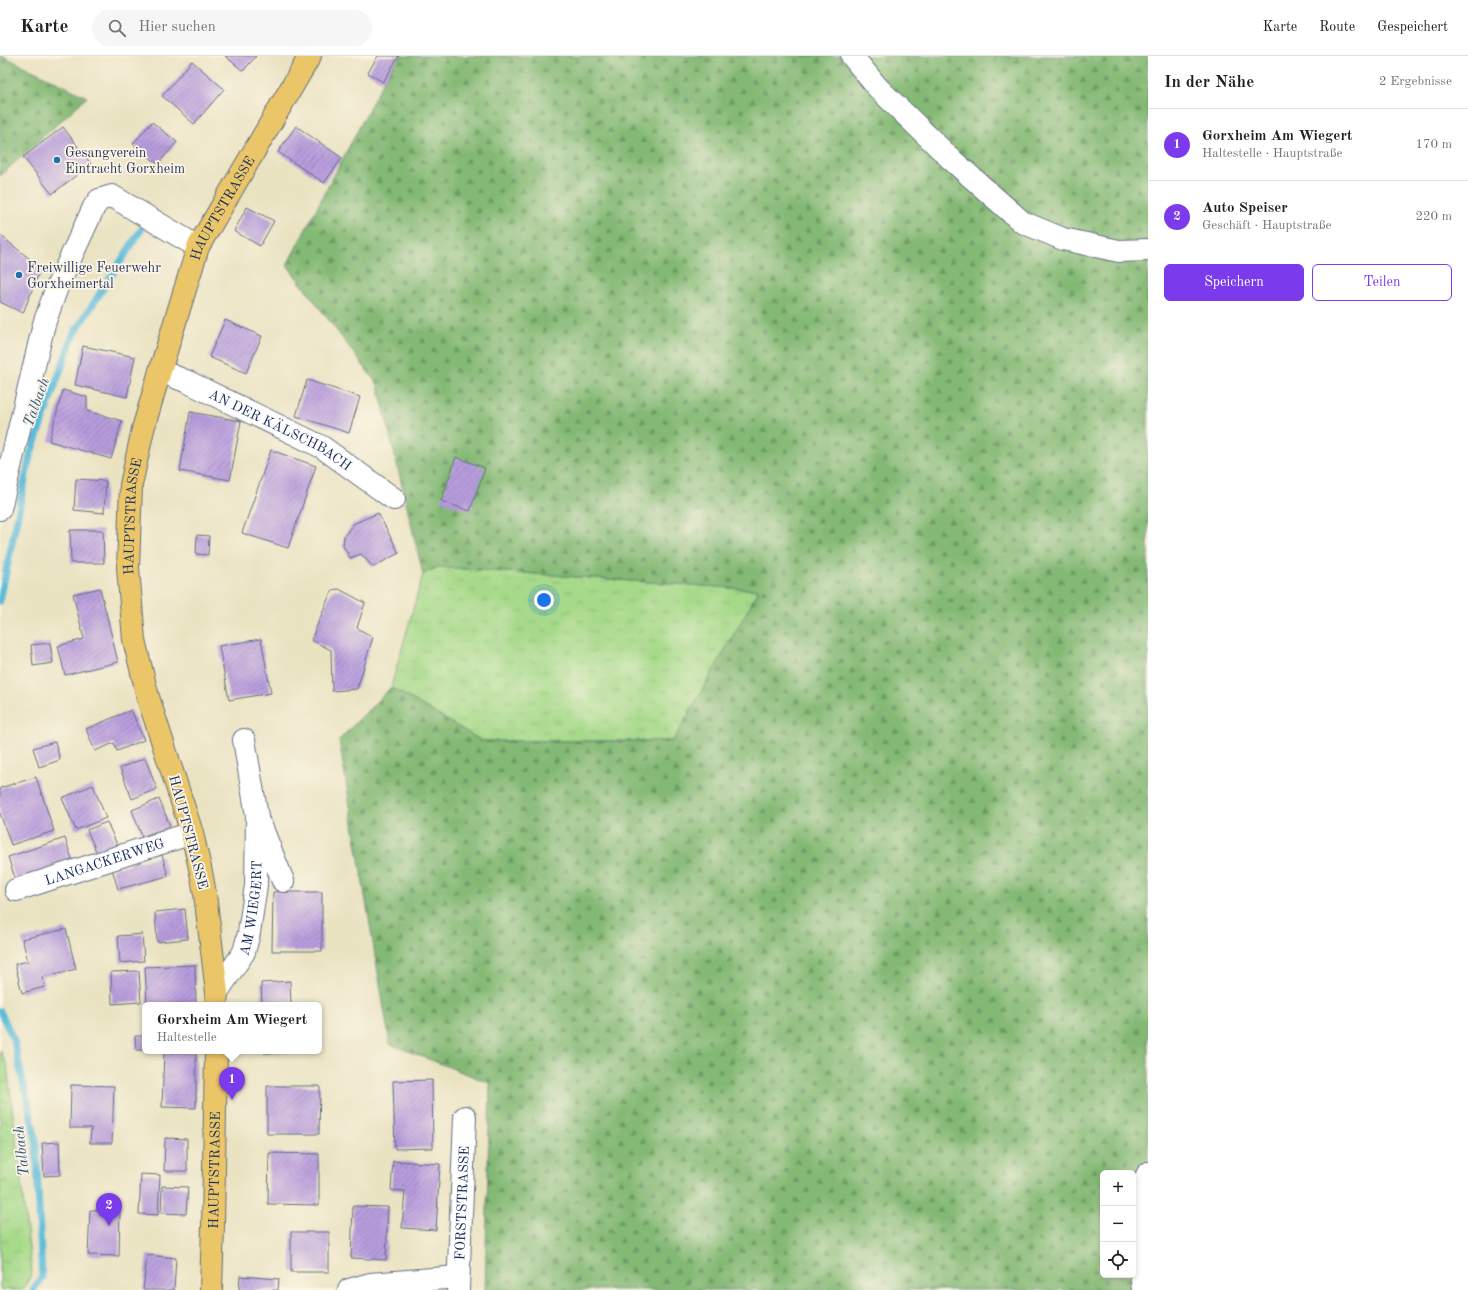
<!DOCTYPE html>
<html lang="de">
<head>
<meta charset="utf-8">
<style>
  body { margin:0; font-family:"Old Standard TT",serif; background:#f6f6f6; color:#202124 }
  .controls { position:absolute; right:12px; bottom:12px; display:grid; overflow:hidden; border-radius:6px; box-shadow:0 2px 6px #0003 }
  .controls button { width:36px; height:36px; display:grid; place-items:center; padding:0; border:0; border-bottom:1px solid #e0e0e0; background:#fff; color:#202124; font:20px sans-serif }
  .you { position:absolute; left:544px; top:544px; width:14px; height:14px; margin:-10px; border:3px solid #fff; border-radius:50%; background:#1a73e8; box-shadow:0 0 0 6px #1a73e833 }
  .badge { display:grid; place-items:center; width:26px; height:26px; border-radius:50%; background:#7c3aed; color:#fff; font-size:13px; font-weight:700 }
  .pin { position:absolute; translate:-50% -33px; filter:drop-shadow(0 1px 2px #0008) }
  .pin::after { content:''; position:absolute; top:21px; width:14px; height:12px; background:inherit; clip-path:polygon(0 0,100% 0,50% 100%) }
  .popup { position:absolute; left:142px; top:946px; width:180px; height:52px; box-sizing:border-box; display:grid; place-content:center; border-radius:6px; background:#fff; filter:drop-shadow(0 1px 3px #0005); font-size:13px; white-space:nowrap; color:#757577 }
  .popup b { font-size:15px; color:#202124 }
  .popup::after { content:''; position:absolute; left:50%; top:100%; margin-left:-8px; border:8px solid transparent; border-top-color:#fff }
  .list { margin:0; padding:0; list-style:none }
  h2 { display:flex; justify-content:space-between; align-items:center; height:52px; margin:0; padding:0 16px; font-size:17px }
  h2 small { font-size:13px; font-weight:400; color:#757577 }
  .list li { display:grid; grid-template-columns:26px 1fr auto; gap:12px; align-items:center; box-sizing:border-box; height:72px; padding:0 16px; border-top:1px solid #e0e0e0 }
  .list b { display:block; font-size:15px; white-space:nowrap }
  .list p { margin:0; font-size:13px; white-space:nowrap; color:#757577 }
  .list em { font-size:13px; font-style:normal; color:#757577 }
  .actions { display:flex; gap:8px; padding:12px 16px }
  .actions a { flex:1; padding:9px 0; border:1px solid #7c3aed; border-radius:6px; text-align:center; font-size:14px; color:#7c3aed }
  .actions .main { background:#7c3aed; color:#fff }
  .icon { flex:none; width:22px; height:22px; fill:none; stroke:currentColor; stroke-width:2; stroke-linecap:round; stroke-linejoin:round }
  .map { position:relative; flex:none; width:1148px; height:1234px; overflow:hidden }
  header { display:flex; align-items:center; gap:24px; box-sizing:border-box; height:56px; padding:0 20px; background:#fff; border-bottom:1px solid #e0e0e0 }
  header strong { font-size:19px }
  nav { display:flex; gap:22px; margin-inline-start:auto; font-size:14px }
  .search { width:280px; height:36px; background:#f6f6f6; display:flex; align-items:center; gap:10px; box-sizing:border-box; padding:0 14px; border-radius:22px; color:#757577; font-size:15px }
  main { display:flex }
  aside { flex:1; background:#fff }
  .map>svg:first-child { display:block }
</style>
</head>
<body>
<header>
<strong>Karte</strong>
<div class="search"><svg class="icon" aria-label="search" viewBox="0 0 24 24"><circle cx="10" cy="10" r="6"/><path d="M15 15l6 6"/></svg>Hier suchen</div>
<nav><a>Karte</a><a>Route</a><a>Gespeichert</a></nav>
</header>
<main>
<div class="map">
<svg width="1148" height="1234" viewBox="0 0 1148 1234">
  <defs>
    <pattern id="grass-tufts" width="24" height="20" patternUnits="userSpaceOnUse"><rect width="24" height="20" fill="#a6d989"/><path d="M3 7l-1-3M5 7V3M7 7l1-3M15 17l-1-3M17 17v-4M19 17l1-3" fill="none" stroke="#8ebb79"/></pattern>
    <pattern id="forest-firs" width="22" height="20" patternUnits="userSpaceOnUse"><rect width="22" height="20" fill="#84b975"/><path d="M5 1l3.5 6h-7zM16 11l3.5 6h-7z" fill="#6b9763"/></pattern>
    <pattern id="building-hatch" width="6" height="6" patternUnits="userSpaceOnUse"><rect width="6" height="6" fill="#b89cdd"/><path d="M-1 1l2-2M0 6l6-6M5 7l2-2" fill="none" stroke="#9580b6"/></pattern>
  </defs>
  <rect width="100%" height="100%" fill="#fcf5e5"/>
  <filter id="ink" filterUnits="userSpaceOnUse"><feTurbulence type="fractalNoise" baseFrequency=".025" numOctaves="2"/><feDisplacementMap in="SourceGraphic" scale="8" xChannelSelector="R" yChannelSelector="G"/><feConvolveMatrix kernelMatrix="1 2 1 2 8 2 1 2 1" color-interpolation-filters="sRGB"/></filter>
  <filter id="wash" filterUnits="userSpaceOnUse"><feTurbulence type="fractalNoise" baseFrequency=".012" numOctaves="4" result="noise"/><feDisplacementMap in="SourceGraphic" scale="16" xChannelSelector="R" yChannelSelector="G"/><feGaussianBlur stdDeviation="0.9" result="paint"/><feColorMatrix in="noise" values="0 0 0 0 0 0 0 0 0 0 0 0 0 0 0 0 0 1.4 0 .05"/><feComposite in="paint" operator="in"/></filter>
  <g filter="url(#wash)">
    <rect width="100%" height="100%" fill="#eae3c2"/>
    <g fill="url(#grass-tufts)" stroke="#608474">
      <polygon points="438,511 760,534 673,685 482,685 391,631 423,518"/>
      <polygon points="0,994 7,1009 32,1217 23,1234 0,1234"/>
    </g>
    <g fill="url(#forest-firs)" stroke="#50746a" fill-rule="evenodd">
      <polygon points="0,0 3,0 87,41 0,120"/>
      <path d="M399,0H1148V1234H485L490,1027L390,988L339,684L391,631L482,685H673L759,534L438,511L423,518L378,329L287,209L383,26ZM1103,1117H1133V1219H1103Z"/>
    </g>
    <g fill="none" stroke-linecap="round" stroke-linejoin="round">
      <g stroke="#5dbbdb" stroke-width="7">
        <polyline points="0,545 30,400 73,279 141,174"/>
        <polyline points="0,955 14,985 36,1084 42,1221 33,1234"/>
      </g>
    </g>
    <g id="blocks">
      <g fill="url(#building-hatch)">
        <polygon points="225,0 256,0 243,15"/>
        <polygon points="378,0 399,0 383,26 368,17"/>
        <polygon points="192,5 224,33 194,68 162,40"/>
        <polygon points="152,66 177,86 158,108 133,88"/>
        <polygon points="296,70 342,102 324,127 278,96"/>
        <polygon points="63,71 91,108 52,138 23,101"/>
        <polygon points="247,151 274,165 260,190 234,175"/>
        <polygon points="0,179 41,212 23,257 0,246"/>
        <polygon points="225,264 262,280 246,317 209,301"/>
        <polygon points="83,290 135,301 127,341 75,329"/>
        <polygon points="307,324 360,341 349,377 296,360"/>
        <polygon points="63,334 87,341 87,355 122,365 111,403 49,385"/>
        <polygon points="190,356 241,365 230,424 180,415"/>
        <polygon points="271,394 316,410 288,492 242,477"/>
        <polygon points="456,401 485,412 470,455 441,445"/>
        <polygon points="76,423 106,425 104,457 74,454"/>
        <polygon points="378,457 399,497 373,511 361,498 350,502 343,490 344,480 353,468"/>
        <polygon points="70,474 103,474 104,507 71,507"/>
        <polygon points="197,479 209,480 208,499 196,498"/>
        <polygon points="100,532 118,606 65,619 58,590 84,583 73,538"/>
        <polygon points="339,533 365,547 357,572 373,581 357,633 332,635 331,594 311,584 328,543 333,534"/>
        <polygon points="261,583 271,637 229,644 219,590"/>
        <polygon points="50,587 53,607 33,610 31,589"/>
        <polygon points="131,654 144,684 117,695 114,687 95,695 86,673"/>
        <polygon points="55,686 60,704 39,711 33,692"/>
        <polygon points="145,702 157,733 132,743 120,712"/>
        <polygon points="36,721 54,775 11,789 0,757 0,732"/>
        <polygon points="93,729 106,762 76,774 62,742"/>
        <polygon points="159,743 170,770 142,781 132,754"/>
        <polygon points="107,766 119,793 99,802 87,774"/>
        <polygon points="65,782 73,806 16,825 8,801"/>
        <polygon points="162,799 168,820 118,833 112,813"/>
        <polygon points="273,836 322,836 322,895 272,895"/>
        <polygon points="185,853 188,883 157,886 155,856"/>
        <polygon points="66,873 76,913 42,921 45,931 22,937 15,908 28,905 22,883"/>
        <polygon points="142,878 144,905 120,907 118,880"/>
        <polygon points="195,909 196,949 147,949 145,911"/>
        <polygon points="139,915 141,946 112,948 111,916"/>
        <polygon points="290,925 291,949 262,949 261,927"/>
        <polygon points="135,980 145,980 145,994 136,994"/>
        <polygon points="164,995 196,995 196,1052 162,1051"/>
        <polygon points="264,995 289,995 289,996 264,997"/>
        <polygon points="432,1024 433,1092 395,1093 393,1025"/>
        <polygon points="71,1029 114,1030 112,1087 90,1087 91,1072 70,1072"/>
        <polygon points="267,1030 320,1030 319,1078 267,1078"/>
        <polygon points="165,1082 187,1083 187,1115 164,1115"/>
        <polygon points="59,1086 60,1119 44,1120 42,1087"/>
        <polygon points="269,1097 319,1098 319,1149 268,1148"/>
        <polygon points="393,1105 440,1108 436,1174 402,1172 405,1135 391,1134"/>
        <polygon points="141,1118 160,1119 158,1159 139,1158"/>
        <polygon points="162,1130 188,1131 186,1158 161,1157"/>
        <polygon points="353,1150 388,1151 386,1204 351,1202"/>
        <polygon points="90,1154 120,1155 119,1200 88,1199"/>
        <rect x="291" y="1176" width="38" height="40"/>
        <polygon points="147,1199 176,1202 174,1234 143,1234"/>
        <polygon points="240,1220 279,1223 278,1234 239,1234"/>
      </g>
    </g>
  </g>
  <g filter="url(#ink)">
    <use href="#blocks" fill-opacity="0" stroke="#636e81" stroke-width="1"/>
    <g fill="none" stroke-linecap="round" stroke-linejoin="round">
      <defs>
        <g id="minor">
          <polyline points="852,0 878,32 952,104 1022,166 1063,183 1119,195 1148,194"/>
          <path id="s1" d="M160,315L188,326L322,391L394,443"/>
          <polyline points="0,453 44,268 57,231 94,151 99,144 112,140 198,191"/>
          <polyline points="261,770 283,825"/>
          <path id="s2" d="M16,834L192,777"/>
          <path id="s3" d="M217,936L244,896L249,877L256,829L257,760L244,684"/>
          <polyline points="349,1234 370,1228 458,1221"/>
          <path id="s4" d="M458,1234L465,1061"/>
          <polyline points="1143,1234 1139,1201 1143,1129 1148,1117"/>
        </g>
        <g id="major">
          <path id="s5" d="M216,949L217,936L212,895L205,838L202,821L192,777L148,641L134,584L128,512L131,429L143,373L160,315L198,191L310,0"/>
          <path id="s6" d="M211,1234L213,1170L216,995"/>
        </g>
      </defs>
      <use href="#minor" stroke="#636e81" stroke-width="24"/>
      <use href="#major" stroke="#636e81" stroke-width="24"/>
      <use href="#minor" stroke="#fff" stroke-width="22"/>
      <use href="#major" stroke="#ebc669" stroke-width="22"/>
    </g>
  </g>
  <g fill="#1f6fb2" stroke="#fcf5e5" stroke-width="1.5">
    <circle cx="57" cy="104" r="4"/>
    <circle cx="19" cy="219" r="4"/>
  </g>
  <g text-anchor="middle" stroke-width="3.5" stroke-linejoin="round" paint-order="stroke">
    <g font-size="14" fill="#1b2f5e" stroke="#fcf5e5" text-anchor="start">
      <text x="65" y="101">Gesangverein<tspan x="65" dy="16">Eintracht Gorxheim</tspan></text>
      <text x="27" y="216">Freiwillige Feuerwehr<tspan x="27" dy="16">Gorxheimertal</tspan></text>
    </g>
    <g font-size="14" fill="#1b2f5e" stroke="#fcf5e5">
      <text dy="5" stroke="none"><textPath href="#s5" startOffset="824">HAUPTSTRASSE</textPath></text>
      <text dy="5" stroke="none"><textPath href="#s1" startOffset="134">AN DER KÄLSCHBACH</textPath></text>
      <text dy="5" stroke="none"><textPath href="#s5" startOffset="500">HAUPTSTRASSE</textPath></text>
      <text transform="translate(189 776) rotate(75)" y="5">HAUPTSTRASSE</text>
      <text dy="5" stroke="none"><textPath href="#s2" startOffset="93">LANGACKERWEG</textPath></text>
      <text dy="5" stroke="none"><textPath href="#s3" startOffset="93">AM WIEGERT</textPath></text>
      <text dy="5" stroke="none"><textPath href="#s6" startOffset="120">HAUPTSTRASSE</textPath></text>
      <text dy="5" stroke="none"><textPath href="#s4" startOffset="87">FORSTSTRASSE</textPath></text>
    </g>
    <g font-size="15" font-style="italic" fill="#2f5984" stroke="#fcf5e5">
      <text transform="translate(36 346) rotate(-70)" y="5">Talbach</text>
      <text transform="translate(21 1095) rotate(-96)" y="5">Talbach</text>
    </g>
  </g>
</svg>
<div class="controls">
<button>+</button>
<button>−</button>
<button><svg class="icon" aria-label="locate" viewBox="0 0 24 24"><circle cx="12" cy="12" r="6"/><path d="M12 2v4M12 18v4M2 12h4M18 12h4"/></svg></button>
</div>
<div class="you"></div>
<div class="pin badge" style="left:232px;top:1044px">1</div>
<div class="popup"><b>Gorxheim Am Wiegert</b>Haltestelle</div>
<div class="pin badge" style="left:109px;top:1170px">2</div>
</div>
<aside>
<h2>In der Nähe<small>2 Ergebnisse</small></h2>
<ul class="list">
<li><span class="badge">1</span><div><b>Gorxheim Am Wiegert</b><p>Haltestelle · Hauptstraße</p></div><em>170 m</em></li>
<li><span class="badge">2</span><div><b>Auto Speiser</b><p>Geschäft · Hauptstraße</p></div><em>220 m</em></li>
</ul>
<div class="actions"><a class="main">Speichern</a><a>Teilen</a></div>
</aside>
</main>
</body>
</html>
